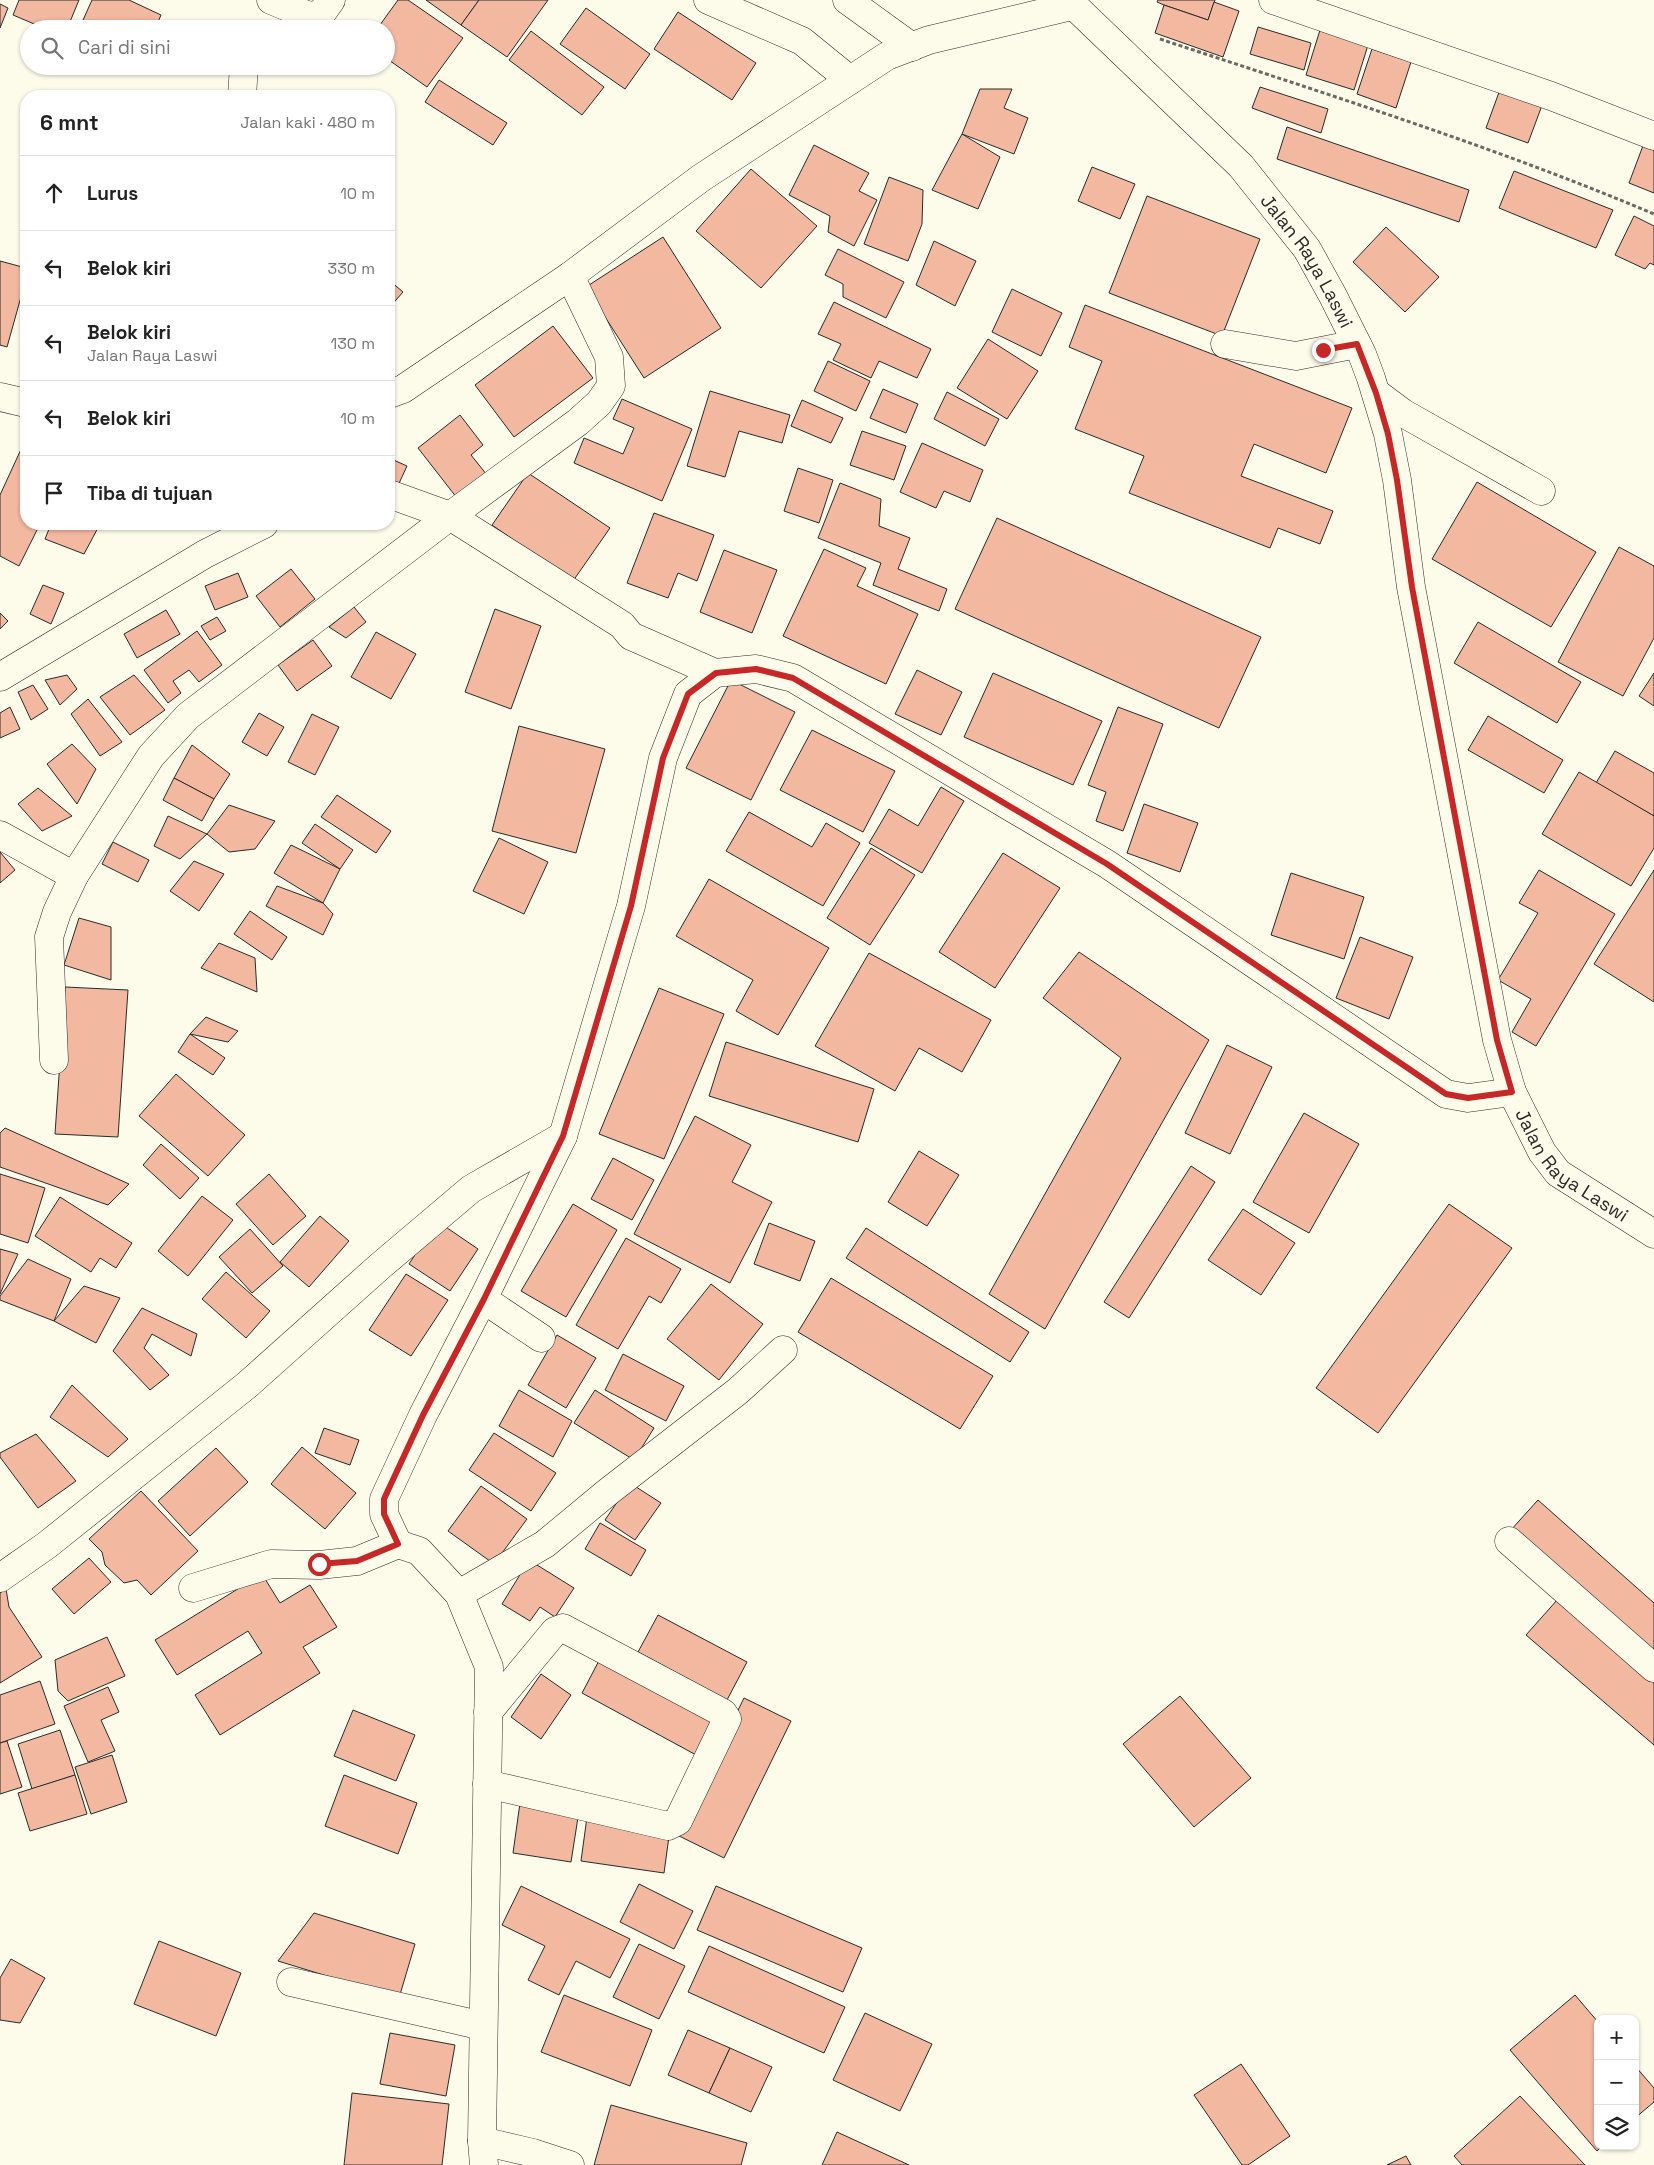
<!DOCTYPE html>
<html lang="id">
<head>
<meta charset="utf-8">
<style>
  body { margin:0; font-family:"Space Grotesk",sans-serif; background:#f6f6f6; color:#222 }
  .controls { position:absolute; right:15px; bottom:15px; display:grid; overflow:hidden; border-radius:10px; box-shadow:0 1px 4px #0004 }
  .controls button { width:45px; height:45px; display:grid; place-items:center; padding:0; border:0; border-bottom:1px solid #e0e0e0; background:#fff; color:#222; font:25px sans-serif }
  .stop { position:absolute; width:15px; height:15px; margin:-11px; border:4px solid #c62828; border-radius:50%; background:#fff }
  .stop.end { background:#c62828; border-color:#fff; box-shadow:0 1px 5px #0008 }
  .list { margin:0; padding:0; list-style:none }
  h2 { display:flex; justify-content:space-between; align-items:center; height:65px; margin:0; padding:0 20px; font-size:21px }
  h2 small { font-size:16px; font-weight:400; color:#767676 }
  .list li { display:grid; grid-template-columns:32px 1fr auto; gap:15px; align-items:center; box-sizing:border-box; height:75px; padding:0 20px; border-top:1px solid #e0e0e0 }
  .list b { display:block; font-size:19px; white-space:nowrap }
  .list p { margin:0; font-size:16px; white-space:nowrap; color:#767676 }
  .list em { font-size:16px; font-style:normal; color:#767676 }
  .icon { flex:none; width:28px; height:28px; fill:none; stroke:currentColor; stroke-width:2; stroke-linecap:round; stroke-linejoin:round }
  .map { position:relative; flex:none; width:1654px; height:2165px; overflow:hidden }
  .search { position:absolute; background:#fff; box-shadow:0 1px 4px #0004; left:20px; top:20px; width:375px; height:55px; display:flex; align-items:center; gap:12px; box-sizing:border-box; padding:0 18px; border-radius:28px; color:#767676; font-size:19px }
  .panel { position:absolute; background:#fff; box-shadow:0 1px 4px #0004; left:20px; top:90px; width:375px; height:440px; border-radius:20px }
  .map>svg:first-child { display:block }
</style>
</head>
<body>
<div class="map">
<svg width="1654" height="2165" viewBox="0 0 1654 2165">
  <rect width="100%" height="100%" fill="#fdfbea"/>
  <g fill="#f2b8a0" stroke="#2b2b2b">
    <polygon points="19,0 79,0 67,29 46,29 13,15"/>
    <polygon points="92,0 129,0 161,15 155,29 79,29"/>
    <polygon points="398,0 408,0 463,38 427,87 386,58 386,29 377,29"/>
    <polygon points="426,0 479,0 461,25"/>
    <polygon points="479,0 548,0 507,57 461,25"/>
    <polygon points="1158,0 1215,0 1208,20 1164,5 1157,2"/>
    <polygon points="1214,2 1239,11 1223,57 1155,33 1164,5 1208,20"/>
    <polygon points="0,4 8,8 0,28"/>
    <polygon points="586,8 650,54 625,89 560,44"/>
    <polygon points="678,12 756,63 732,100 654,49"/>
    <polygon points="1258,27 1311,43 1304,70 1250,54"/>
    <polygon points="1320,30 1368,45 1354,90 1306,75"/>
    <polygon points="531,31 604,87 582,115 509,60"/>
    <polygon points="1372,49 1411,62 1396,108 1357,94"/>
    <polygon points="439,80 507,123 493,145 425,102"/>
    <polygon points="1502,84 1544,100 1528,143 1486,128"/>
    <polygon points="1260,87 1328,109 1321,133 1252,108"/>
    <polygon points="980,89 1012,89 1004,108 1028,118 1014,154 962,134"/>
    <polygon points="1287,127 1469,190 1459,222 1277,159"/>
    <polygon points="962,134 1000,157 978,209 932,190"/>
    <polygon points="1644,143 1654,147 1654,193 1629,183"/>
    <polygon points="814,145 869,173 859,191 877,200 854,246 828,232 830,216 789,195"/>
    <polygon points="1092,167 1135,184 1120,219 1078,201"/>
    <polygon points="751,169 817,226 761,288 696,231"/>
    <polygon points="1514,171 1613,210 1596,248 1499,208"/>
    <polygon points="889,177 923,190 922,224 908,261 864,244"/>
    <polygon points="1147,196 1260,239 1222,336 1109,293"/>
    <polygon points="1634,216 1654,226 1654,265 1650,263 1645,269 1615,255"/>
    <polygon points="1386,227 1439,277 1405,312 1353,262"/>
    <polygon points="663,237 721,328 644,378 586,287"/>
    <polygon points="934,241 976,261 955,306 916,285"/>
    <polygon points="838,249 904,282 886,318 843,297 843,284 825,275"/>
    <polygon points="0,261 26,268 26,279 7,347 0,345"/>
    <polygon points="389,280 403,292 389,308"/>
    <polygon points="1012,289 1062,313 1041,356 992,332"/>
    <polygon points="834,302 931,349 917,378 879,361 871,378 833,360 841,344 818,334"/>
    <polygon points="1085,305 1352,408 1326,473 1254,444 1241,476 1333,511 1320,544 1278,528 1270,548 1129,493 1144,456 1075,429 1102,361 1069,347"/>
    <polygon points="553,326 593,378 514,437 475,385"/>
    <polygon points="988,339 1038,371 1007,419 957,388"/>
    <polygon points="828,361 870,381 856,411 814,391"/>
    <polygon points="883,389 918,404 906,433 870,418"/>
    <polygon points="710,391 790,415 782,443 739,431 725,477 687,466"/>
    <polygon points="947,392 999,419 985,446 934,419"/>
    <polygon points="622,399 692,429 662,501 574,463 584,438 623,454 634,428 613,419"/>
    <polygon points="802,400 843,418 831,443 791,426"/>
    <polygon points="460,415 483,445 471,455 487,475 457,498 418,448"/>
    <polygon points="862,431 906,446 894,480 850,465"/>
    <polygon points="922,443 983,470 970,502 944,491 936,508 900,492"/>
    <polygon points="23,445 26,446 26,524 40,524 19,566 0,556 0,495"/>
    <polygon points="389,458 407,466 395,492 389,489"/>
    <polygon points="798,468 833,480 819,523 784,511"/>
    <polygon points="528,473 610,528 573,581 492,525"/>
    <polygon points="1477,482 1596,552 1551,627 1432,559"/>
    <polygon points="840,483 881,499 879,526 910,538 898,569 947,589 939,611 873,585 881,563 818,538"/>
    <polygon points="654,513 714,535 697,581 678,573 668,598 627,583"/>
    <polygon points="997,518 1261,637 1219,728 955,609"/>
    <polygon points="51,524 100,524 84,554 45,539"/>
    <polygon points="1619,547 1654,566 1654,638 1623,696 1558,662"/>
    <polygon points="824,549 866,568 857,586 918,614 886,684 783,636"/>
    <polygon points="724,550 777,570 752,633 700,612"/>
    <polygon points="291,569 315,599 280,627 256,596"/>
    <polygon points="238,573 248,597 215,610 205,586"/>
    <polygon points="43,585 64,593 51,624 30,614"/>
    <polygon points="354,607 366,622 346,638 329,627"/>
    <polygon points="495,609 541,626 511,709 465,692"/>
    <polygon points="166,610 180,634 137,658 124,634"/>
    <polygon points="0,613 8,621 0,629"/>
    <polygon points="217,617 226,631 210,640 201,626"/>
    <polygon points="1478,622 1581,682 1557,723 1454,663"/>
    <polygon points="197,631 222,665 199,682 189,670 173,681 181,693 168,703 144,670"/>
    <polygon points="376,632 416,654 391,699 351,677"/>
    <polygon points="313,640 332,666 297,691 278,665"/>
    <polygon points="917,670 962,692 941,735 895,714"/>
    <polygon points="993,673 1102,721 1073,785 964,737"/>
    <polygon points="1654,673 1654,706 1639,696"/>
    <polygon points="67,675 77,689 60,705 45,680"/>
    <polygon points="134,675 165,710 130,735 100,697"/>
    <polygon points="731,680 795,712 751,800 686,768"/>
    <polygon points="33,685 48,709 31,720 18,692"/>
    <polygon points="88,699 122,742 100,756 71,714"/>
    <polygon points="10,707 20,729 0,738 0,713"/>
    <polygon points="1118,707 1163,724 1123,831 1096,821 1106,792 1088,785"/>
    <polygon points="259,713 284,727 267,756 242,742"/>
    <polygon points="312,714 339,727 315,775 288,762"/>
    <polygon points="1488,716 1563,760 1544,793 1468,750"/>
    <polygon points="519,726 605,749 576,853 492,831"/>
    <polygon points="812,730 895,771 863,832 780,790"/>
    <polygon points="72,744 96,769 77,804 47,764"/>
    <polygon points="192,745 230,774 214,799 174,778"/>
    <polygon points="1615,751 1654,773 1654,816 1596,783"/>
    <polygon points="1579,772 1654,816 1654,848 1631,886 1542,834"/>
    <polygon points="174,778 214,799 202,821 163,800"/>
    <polygon points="941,787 964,801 922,873 869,843 889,809 918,826"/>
    <polygon points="38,788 72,816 42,831 18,804"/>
    <polygon points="337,795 391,831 376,853 321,817"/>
    <polygon points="1144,804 1198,823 1180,872 1127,853"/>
    <polygon points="229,805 275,821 255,849 229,852 207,834"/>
    <polygon points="749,812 812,847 826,823 860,843 823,906 726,851"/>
    <polygon points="168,816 207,834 180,859 154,846"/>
    <polygon points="315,824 353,850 340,869 302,843"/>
    <polygon points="499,838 548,862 524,914 473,891"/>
    <polygon points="113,842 149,860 138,882 102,864"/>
    <polygon points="291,845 340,869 323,903 274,873"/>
    <polygon points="871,848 915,875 870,945 827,918"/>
    <polygon points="0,852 15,870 0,883"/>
    <polygon points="1003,853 1060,888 995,988 939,952"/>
    <polygon points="194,861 224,874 199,911 170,891"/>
    <polygon points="1539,870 1615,914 1536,1046 1512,1032 1531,999 1498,980 1538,913 1519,903"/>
    <polygon points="1654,870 1654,1002 1594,964"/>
    <polygon points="1291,873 1364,897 1344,959 1271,935"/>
    <polygon points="709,879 829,948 778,1035 736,1011 753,980 676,936"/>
    <polygon points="277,886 323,903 333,914 323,935 266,906"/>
    <polygon points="250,911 287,937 272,960 234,934"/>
    <polygon points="79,918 111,927 111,980 64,965"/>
    <polygon points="1360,937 1413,957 1389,1019 1336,998"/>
    <polygon points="219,943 255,958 257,992 201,968"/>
    <polygon points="1079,952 1209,1040 1045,1329 989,1294 1121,1058 1043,998"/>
    <polygon points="869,953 991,1020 962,1072 919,1048 895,1091 815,1046"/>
    <polygon points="65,987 128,990 118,1137 55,1134"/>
    <polygon points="659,988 724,1014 664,1159 599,1134"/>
    <polygon points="206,1017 238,1031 228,1042 190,1034"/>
    <polygon points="190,1034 225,1058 213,1075 178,1052"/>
    <polygon points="726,1042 874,1089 858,1142 709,1096"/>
    <polygon points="1227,1045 1272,1067 1230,1154 1185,1133"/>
    <polygon points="176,1074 245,1135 208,1176 139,1116"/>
    <polygon points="1304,1113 1359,1144 1309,1233 1253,1202"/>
    <polygon points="695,1116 751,1145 732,1182 772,1202 730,1283 634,1234"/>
    <polygon points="5,1128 129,1184 108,1205 0,1167 0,1133"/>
    <polygon points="161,1144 199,1178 180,1199 143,1165"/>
    <polygon points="919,1151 959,1175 927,1226 888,1202"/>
    <polygon points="613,1158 654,1180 632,1220 591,1199"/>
    <polygon points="1191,1166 1215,1182 1129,1318 1104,1302"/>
    <polygon points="0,1174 45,1188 28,1243 0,1234"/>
    <polygon points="269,1174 306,1216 273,1245 236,1204"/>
    <polygon points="202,1196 233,1220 188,1276 158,1251"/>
    <polygon points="60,1197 132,1243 116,1268 100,1258 91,1272 35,1236"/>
    <polygon points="573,1204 617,1230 566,1317 521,1291"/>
    <polygon points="1449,1204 1512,1248 1378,1433 1316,1388"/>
    <polygon points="1243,1209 1295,1243 1261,1295 1208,1260"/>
    <polygon points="320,1216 349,1241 309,1287 280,1262"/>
    <polygon points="437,1221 478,1249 450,1291 409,1264"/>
    <polygon points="769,1223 815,1241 800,1281 754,1264"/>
    <polygon points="866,1228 1029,1332 1010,1362 846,1258"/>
    <polygon points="250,1229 283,1266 252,1293 219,1257"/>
    <polygon points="626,1238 681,1269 661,1303 649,1296 618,1349 576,1325"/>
    <polygon points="0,1249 18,1254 0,1294"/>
    <polygon points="28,1259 71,1279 54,1321 0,1300 0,1296"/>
    <polygon points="226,1272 270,1311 246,1338 202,1299"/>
    <polygon points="406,1274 448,1300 411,1356 369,1330"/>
    <polygon points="831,1278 993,1376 960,1429 798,1332"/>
    <polygon points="711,1284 763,1324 719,1380 667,1339"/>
    <polygon points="84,1286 120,1298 96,1343 54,1321"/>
    <polygon points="142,1308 197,1334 191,1356 152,1334 144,1348 169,1375 150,1390 113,1351"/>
    <polygon points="557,1335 596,1358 566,1408 528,1385"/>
    <polygon points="623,1354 684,1386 666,1421 605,1390"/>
    <polygon points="72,1385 128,1439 108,1457 50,1417"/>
    <polygon points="519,1390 572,1421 553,1457 499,1426"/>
    <polygon points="595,1390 654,1428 634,1460 574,1423"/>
    <polygon points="324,1428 359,1440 350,1465 315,1453"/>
    <polygon points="494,1433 556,1473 531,1511 469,1470"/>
    <polygon points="36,1434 76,1481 38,1508 0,1457 0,1453"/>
    <polygon points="302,1447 356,1493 325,1529 271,1484"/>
    <polygon points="216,1448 248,1482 190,1536 158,1501"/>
    <polygon points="630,1483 661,1503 635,1540 605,1520"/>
    <polygon points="481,1486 527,1519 494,1564 448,1531"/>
    <polygon points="141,1491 198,1551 151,1595 137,1580 124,1583 105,1565 102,1552 89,1539"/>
    <polygon points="1538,1500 1654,1603 1654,1658 1510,1531"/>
    <polygon points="600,1523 646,1550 631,1576 585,1549"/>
    <polygon points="89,1558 111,1582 74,1614 52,1589"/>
    <polygon points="529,1560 574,1588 555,1617 540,1607 530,1621 502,1604"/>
    <polygon points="262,1574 280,1603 310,1585 337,1627 303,1647 320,1673 220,1735 195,1695 262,1653 248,1631 177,1675 155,1640"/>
    <polygon points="6,1589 9,1607 42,1657 0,1683 0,1593"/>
    <polygon points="1558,1599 1654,1681 1654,1745 1526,1635"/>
    <polygon points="658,1615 747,1662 727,1700 638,1652"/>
    <polygon points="107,1637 125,1676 68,1701 58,1691 55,1660"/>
    <polygon points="602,1655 719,1718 698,1756 582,1693"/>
    <polygon points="541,1674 571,1695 541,1739 511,1717"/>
    <polygon points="40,1681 55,1724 0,1743 0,1695"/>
    <polygon points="108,1687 119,1712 101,1720 115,1751 88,1762 64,1706"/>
    <polygon points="1180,1696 1251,1778 1194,1827 1123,1744"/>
    <polygon points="744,1698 791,1721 724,1858 677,1835"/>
    <polygon points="353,1710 415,1735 396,1781 334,1756"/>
    <polygon points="60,1730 75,1775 32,1789 18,1744"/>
    <polygon points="7,1741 22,1787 0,1794 0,1743"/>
    <polygon points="112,1755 127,1802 91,1814 75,1767"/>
    <polygon points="75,1775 87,1814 30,1831 18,1793"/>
    <polygon points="344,1775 417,1803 398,1854 325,1826"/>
    <polygon points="520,1803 579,1811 571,1862 513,1853"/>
    <polygon points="587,1817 670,1829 664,1873 581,1861"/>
    <polygon points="639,1884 693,1911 674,1949 620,1922"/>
    <polygon points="521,1886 630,1939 610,1978 576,1961 559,1995 528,1980 545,1946 502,1925"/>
    <polygon points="716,1886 862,1948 843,1992 697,1930"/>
    <polygon points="314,1913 415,1944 399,1998 278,1961"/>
    <polygon points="159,1941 241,1973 216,2036 134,2004"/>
    <polygon points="639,1944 685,1966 659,2019 613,1997"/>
    <polygon points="709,1946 845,2007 824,2053 688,1992"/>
    <polygon points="11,1959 45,1978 20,2023 0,2020 0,1978"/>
    <polygon points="564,1995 652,2030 630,2086 541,2052"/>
    <polygon points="1575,1995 1598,2022 1598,2146 1602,2146 1597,2151 1510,2050"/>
    <polygon points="865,2013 932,2044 900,2111 833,2080"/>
    <polygon points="688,2030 730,2048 709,2093 668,2075"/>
    <polygon points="390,2033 455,2045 446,2096 380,2084"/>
    <polygon points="730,2048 772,2067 751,2112 709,2093"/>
    <polygon points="1241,2064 1290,2136 1248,2165 1242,2165 1194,2095"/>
    <polygon points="1635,2066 1654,2088 1654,2102 1635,2118"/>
    <polygon points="352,2093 449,2104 442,2165 344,2165"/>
    <polygon points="1520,2096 1585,2165 1462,2165 1454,2156"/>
    <polygon points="611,2105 747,2143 741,2165 594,2165"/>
    <polygon points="837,2132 909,2165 822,2165"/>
    <polygon points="1406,2156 1411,2165 1387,2165"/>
  </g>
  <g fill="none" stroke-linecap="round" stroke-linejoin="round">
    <defs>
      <g id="minor">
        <polyline points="271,0 309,16 321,14 331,0"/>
        <polyline points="708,0 802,41 850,80"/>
        <polyline points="847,0 912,47"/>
        <polyline points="1273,0 1551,96 1654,136"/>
        <polyline points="242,96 244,66"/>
        <polyline points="1225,344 1296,356 1357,344"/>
        <polyline points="1376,393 1403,413 1541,491"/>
        <polyline points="389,494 450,516 622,625 631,636 715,673 756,669 793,678 1107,864 1446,1094 1468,1098 1512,1092"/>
        <polyline points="0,677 205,554 264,524"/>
        <polyline points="0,835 74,876"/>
        <polyline points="54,1060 49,937 57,912 74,876 151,756 188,716 450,516 578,422 599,403 611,386 609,357 570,276"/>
        <polyline points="483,1299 541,1338"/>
        <polyline points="1509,1541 1654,1668"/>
        <polyline points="0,1578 47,1545 247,1385 379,1267 471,1189 563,1136"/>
        <polyline points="193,1588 271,1564 319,1565 357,1561 398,1544"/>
        <polyline points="459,1594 545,1544 609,1491 738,1391 783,1350"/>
        <polyline points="487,1784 668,1826 678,1821 727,1719 723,1713 563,1628 555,1631 488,1712"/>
        <polyline points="291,1982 483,2026"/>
        <polyline points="482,2141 533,2153 570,2165"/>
        <polyline points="484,2165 482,2141 489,1667 459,1594 419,1551 398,1544 384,1514 384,1499 423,1415 483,1299 563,1136 631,906 663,758 688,694 715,673"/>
      </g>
      <g id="major">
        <path id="s1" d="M1068,0L1241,166L1307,249L1333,296L1362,354L1371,378L1388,434L1397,480L1411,587L1497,1040L1512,1092L1542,1152L1558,1173L1654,1234"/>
        <polyline points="389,394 403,389 570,276 701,178 887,56 929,40 1072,6"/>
        <polyline points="0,397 26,403"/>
      </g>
    </defs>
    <use href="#minor" stroke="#2b2b2b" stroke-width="29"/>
    <use href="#major" stroke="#2b2b2b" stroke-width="29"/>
    <path stroke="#6a6964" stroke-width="3" stroke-dasharray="4 2.5" stroke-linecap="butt" d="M1160,39C1326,94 1493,146 1654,214"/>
    <use href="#minor" stroke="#fdfbea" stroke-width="28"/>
    <use href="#major" stroke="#fdfbea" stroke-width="28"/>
  </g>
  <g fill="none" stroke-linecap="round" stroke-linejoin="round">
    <polyline stroke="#c62828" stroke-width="6" points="319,1564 357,1561 398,1544 384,1514 384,1499 423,1415 484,1299 563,1136 631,906 663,758 688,694 716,673 756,669 793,678 1107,864 1446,1094 1468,1098 1512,1092 1497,1040 1412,587 1397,480 1388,434 1376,393 1357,344 1323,350"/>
  </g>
  <g text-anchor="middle" stroke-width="4" stroke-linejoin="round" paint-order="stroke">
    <g font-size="19" fill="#2b2b2b" stroke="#fdfbea">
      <text dy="7" stroke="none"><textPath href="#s1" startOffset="356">Jalan Raya Laswi</textPath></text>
      <text dy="7" stroke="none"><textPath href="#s1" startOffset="1316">Jalan Raya Laswi</textPath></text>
    </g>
  </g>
</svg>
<div class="controls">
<button>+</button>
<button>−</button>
<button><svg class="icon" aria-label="layers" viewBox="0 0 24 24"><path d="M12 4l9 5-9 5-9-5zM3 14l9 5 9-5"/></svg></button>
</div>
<div class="stop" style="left:319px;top:1564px"></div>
<div class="stop end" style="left:1323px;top:350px"></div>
<div class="search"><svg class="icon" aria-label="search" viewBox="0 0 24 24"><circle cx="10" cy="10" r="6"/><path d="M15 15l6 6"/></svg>Cari di sini</div>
<section class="panel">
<h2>6 mnt<small>Jalan kaki · 480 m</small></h2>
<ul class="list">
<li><svg class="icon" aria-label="ahead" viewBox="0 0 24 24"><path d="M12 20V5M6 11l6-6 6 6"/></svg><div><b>Lurus</b></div><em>10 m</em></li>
<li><svg class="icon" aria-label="left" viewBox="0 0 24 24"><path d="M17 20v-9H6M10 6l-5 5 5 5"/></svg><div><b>Belok kiri</b></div><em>330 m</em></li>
<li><svg class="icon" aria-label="left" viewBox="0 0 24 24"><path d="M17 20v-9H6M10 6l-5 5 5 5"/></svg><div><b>Belok kiri</b><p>Jalan Raya Laswi</p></div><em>130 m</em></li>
<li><svg class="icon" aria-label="left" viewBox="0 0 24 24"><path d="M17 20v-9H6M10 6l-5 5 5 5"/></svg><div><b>Belok kiri</b></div><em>10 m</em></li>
<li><svg class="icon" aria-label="arrive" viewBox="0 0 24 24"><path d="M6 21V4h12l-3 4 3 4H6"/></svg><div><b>Tiba di tujuan</b></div></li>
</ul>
</section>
</div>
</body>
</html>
